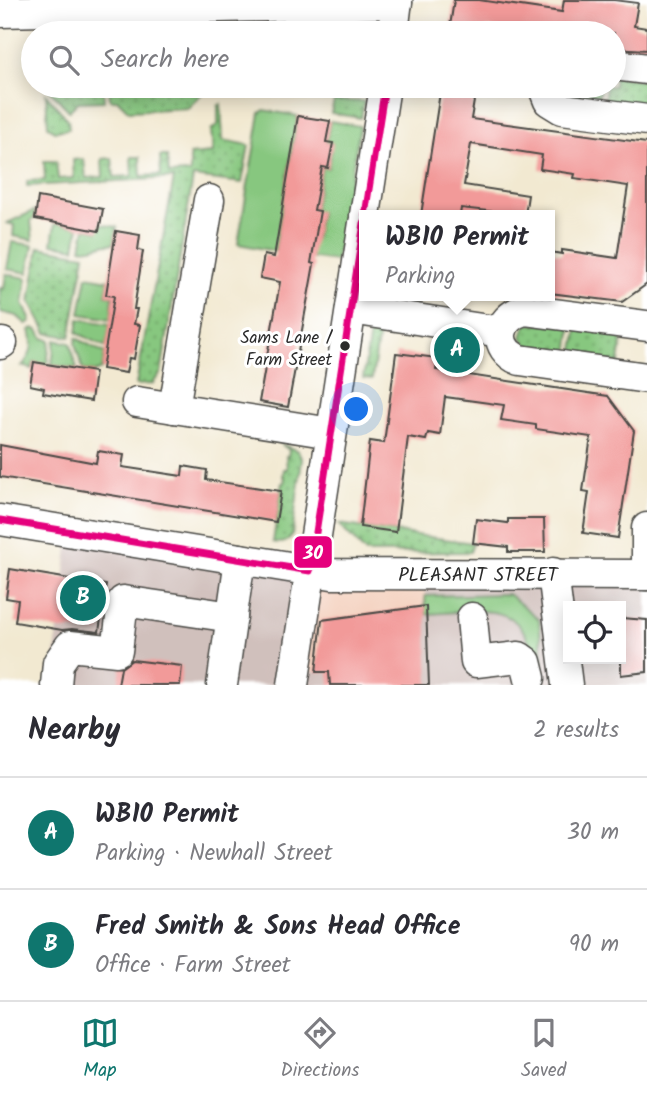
<!DOCTYPE html>
<html lang="en">
<head>
<meta charset="utf-8">
<style>
  body { margin:0; font-family:Kalam,sans-serif; background:#f2f2f3; color:#2b2b33 }
  .controls { position:absolute; right:21px; bottom:21px; display:grid; overflow:hidden; border-radius:0px; box-shadow:0 4px 18px #0003 }
  .controls button { width:63px; height:63px; display:grid; place-items:center; padding:0; border:0; border-bottom:2px solid #e1e1e2; background:#fff; color:#2b2b33; font:35px sans-serif }
  .you { position:absolute; left:357px; top:410px; width:24px; height:24px; margin:-18px; border:5px solid #fff; border-radius:50%; background:#1a73e8; box-shadow:0 0 0 10px #1a73e833 }
  .badge { display:grid; place-items:center; width:46px; height:46px; border-radius:50%; background:#0f766e; color:#fff; font-size:23px; font-weight:700 }
  .pin { position:absolute; translate:-50% -50%; border:4px solid #fff; box-shadow:0 2px 7px #0006 }
  .popup { position:absolute; left:359px; top:210px; width:196px; height:91px; box-sizing:border-box; display:grid; place-content:center; border-radius:0px; background:#fff; filter:drop-shadow(0 2px 5px #0005); font-size:23px; white-space:nowrap; color:#7c7c81 }
  .popup b { font-size:26px; color:#2b2b33 }
  .popup::after { content:''; position:absolute; left:50%; top:100%; margin-left:-14px; border:14px solid transparent; border-top-color:#fff }
  .list { margin:0; padding:0; list-style:none }
  h2 { display:flex; justify-content:space-between; align-items:center; height:91px; margin:0; padding:0 28px; font-size:30px }
  h2 small { font-size:23px; font-weight:400; color:#7c7c81 }
  .list li { display:grid; grid-template-columns:46px 1fr auto; gap:21px; align-items:center; box-sizing:border-box; height:112px; padding:0 28px; border-top:2px solid #e1e1e2 }
  .list b { display:block; font-size:26px; white-space:nowrap }
  .list p { margin:0; font-size:23px; white-space:nowrap; color:#7c7c81 }
  .list em { font-size:23px; font-style:normal; color:#7c7c81 }
  .icon { flex:none; width:38px; height:38px; fill:none; stroke:currentColor; stroke-width:2; stroke-linecap:round; stroke-linejoin:round }
  .map { position:relative; flex:none; width:647px; height:685px; overflow:hidden }
  .search { position:absolute; background:#fff; box-shadow:0 4px 18px #0003; left:21px; right:21px; top:21px; height:77px; display:flex; align-items:center; gap:18px; box-sizing:border-box; padding:0 24px; border-radius:38px; color:#7c7c81; font-size:26px }
  .sheet { height:315px; background:#fff }
  nav { display:flex; justify-content:space-around; align-items:center; box-sizing:border-box; height:98px; border-top:2px solid #e1e1e2; background:#fff; font-size:19px; color:#7c7c81 }
  nav a { display:grid; justify-items:center; gap:4px }
  nav .on { color:#0f766e }
  .map>svg:first-child { display:block }
</style>
</head>
<body>
<div class="map">
<svg width="647" height="685" viewBox="0 0 647 685">
  <defs>
    <pattern id="grass-dots" width="8" height="8" patternUnits="userSpaceOnUse" patternTransform="scale(1.75)"><rect width="8" height="8" fill="#87c77f"/><path d="M2 2h.1M6 6h.1" fill="none" stroke="#6fa268" stroke-width="1.8" stroke-linecap="round"/></pattern>
  </defs>
  <rect width="100%" height="100%" fill="#fff"/>
  <filter id="ink" filterUnits="userSpaceOnUse"><feTurbulence type="fractalNoise" baseFrequency=".0143" numOctaves="2"/><feDisplacementMap in="SourceGraphic" scale="14" xChannelSelector="R" yChannelSelector="G"/><feConvolveMatrix kernelMatrix="1 2 1 2 8 2 1 2 1" color-interpolation-filters="sRGB"/></filter>
  <filter id="wash" filterUnits="userSpaceOnUse"><feTurbulence type="fractalNoise" baseFrequency=".00686" numOctaves="4" result="noise"/><feDisplacementMap in="SourceGraphic" scale="28" xChannelSelector="R" yChannelSelector="G"/><feGaussianBlur stdDeviation="1.57" result="paint"/><feColorMatrix in="noise" values="0 0 0 0 0 0 0 0 0 0 0 0 0 0 0 0 0 1.4 0 .05"/><feComposite in="paint" operator="in"/></filter>
  <g filter="url(#wash)">
    <rect width="100%" height="100%" fill="#f2e9d1"/>
    <polygon fill="#f4d3c1" points="310,571 424,574 429,673 316,672 295,669"/>
    <path fill="#d0c0bc" fill-rule="evenodd" d="M70,531L310,571L296,669L316,672L426,614L424,574L647,575V685H51ZM568,606H621V659H568Z"/>
    <g fill="url(#grass-dots)" stroke="#597955" stroke-width="2">
      <polygon points="614,76 647,81 647,111 604,105 606,86 614,86"/>
      <polygon points="49,86 103,86 104,101 78,102 69,111 49,89"/>
      <polygon points="109,86 209,86 188,108 129,111 118,100 110,100"/>
      <polygon points="556,86 600,86 598,104 569,100"/>
      <polygon points="46,94 68,120 69,129 54,131 48,126"/>
      <polygon points="334,101 364,101 361,118 331,113"/>
      <polygon points="221,104 223,140 249,145 242,183 193,177 161,373 152,384 136,385 174,178 27,186 27,181 45,180 44,161 56,161 58,179 74,178 73,160 84,159 86,178 103,177 102,159 112,158 114,177 132,176 131,157 140,157 141,176 161,175 160,156 167,156 169,174 190,173 190,155 213,153 211,130 218,125 218,106"/>
      <polygon points="39,247 85,255 70,337 47,333 30,301"/>
      <polygon points="526,324 572,325 568,355 530,349 522,337"/>
      <polygon points="371,326 380,327 372,379 363,378"/>
      <polygon points="578,326 623,333 619,363 573,356"/>
      <path d="M281,444L298,451L302,460L292,535C287,543 282,544 273,542L282,483H284L285,477L283,476L284,469H287L286,456H288L289,450Z"/>
      <polygon points="338,524 473,543 470,552 366,553"/>
    </g>
    <g fill="#87c77f" stroke="#597955" stroke-width="2">
      <polygon points="211,25 211,33 51,33 52,30"/>
      <polygon points="264,110 298,116 275,251 238,244 260,113"/>
      <polygon points="330,121 360,126 336,261 307,257 316,236 320,212 314,210 322,167 328,168 332,143 326,142"/>
      <polygon points="36,210 34,219 31,221 33,240 13,236 14,225 7,223"/>
      <polygon points="55,223 79,227 75,248 52,244"/>
      <path d="M100,224L117,227L114,244C102,242 95,251 81,248L85,228L98,231Z"/>
      <polygon points="12,242 33,245 28,273 7,269"/>
      <polygon points="6,274 27,278 23,304 30,318 30,322 26,324 17,316 0,312 0,288 4,289"/>
      <polygon points="87,276 109,280 106,295 113,296 111,319 80,314"/>
      <polygon points="79,319 110,324 106,347 77,333"/>
      <path d="M33,328L38,330L43,338L50,340L47,365L34,362L32,369L22,366C32,355 34,344 30,330Z"/>
      <polygon points="76,338 105,353 102,369 95,372 83,370 75,344"/>
      <polygon points="55,340 70,343 77,369 52,365"/>
      <path d="M508,594L539,619L543,663L536,664C523,596 480,612 426,614L425,596Z"/>
    </g>
    <g id="blocks">
      <g fill="#f29a99">
        <polygon points="454,0 479,0 562,12 564,0 614,0 638,3 634,26 647,28 647,50 614,48 614,33 531,33 486,27 485,33 449,33"/>
        <polygon points="441,86 476,89 471,119 647,143 647,284 622,302 550,293 550,252 562,254 562,250 617,258 628,186 574,178 575,174 540,169 542,155 471,144 464,185 528,195 525,215 461,208 460,215 421,215"/>
        <polygon points="298,116 330,121 326,142 333,143 328,168 322,167 314,210 320,211 311,263 314,264 288,407 259,402 280,282 260,278 264,255 274,257"/>
        <polygon points="38,197 103,209 99,231 35,219"/>
        <polygon points="116,231 140,235 138,250 143,251 134,309 137,309 134,324 140,325 134,359 129,358 126,373 102,369 114,296 106,295"/>
        <polygon points="396,353 438,358 436,370 608,396 634,431 618,538 583,533 589,492 583,491 591,437 536,429 536,425 501,420 504,405 445,397 440,435 428,433 426,440 408,437 396,532 360,527 370,441 384,443"/>
        <polygon points="34,362 95,372 91,401 43,393 44,388 30,385"/>
        <polygon points="0,445 96,463 98,451 124,455 122,467 182,476 183,466 207,470 206,480 281,491 276,522 0,477"/>
        <polygon points="476,519 508,523 508,519 544,519 545,552 508,552 508,547 473,543"/>
        <polygon points="10,569 106,585 99,632 72,629 62,630 15,622 18,600 6,598"/>
        <polygon points="426,606 429,685 330,685 329,672 316,672 322,620"/>
        <polygon points="621,618 647,620 647,672 621,675"/>
        <polygon points="132,660 182,666 180,685 118,685 121,668"/>
      </g>
    </g>
  </g>
  <g filter="url(#ink)">
    <use href="#blocks" fill-opacity="0" stroke="#494844" stroke-width="2"/>
    <g fill="none" stroke-linecap="round" stroke-linejoin="round">
      <defs>
        <g id="minor">
          <polyline points="0,12 397,3"/>
          <polyline points="393,33 397,0"/>
          <polyline points="614,65 647,69"/>
          <polyline points="543,86 549,101 562,109 647,120"/>
          <polyline points="365,215 385,86"/>
          <polyline points="351,309 501,332"/>
          <path d="M647,326L524,310C496,318 492,349 520,360L647,378"/>
          <polyline points="0,344 2,343"/>
          <polyline points="137,402 331,433"/>
          <polyline points="174,408 209,200"/>
          <polyline points="0,520 332,574 647,575"/>
          <polyline points="553,573 567,685"/>
          <polyline points="647,575 647,528"/>
          <polyline points="472,618 476,662 519,657 526,662 530,678"/>
          <polyline points="56,685 58,663 70,646 117,651 123,601 232,617"/>
          <polyline points="222,685 240,559"/>
          <polyline points="293,685 364,223"/>
        </g>
      </defs>
      <use href="#minor" stroke="#494844" stroke-width="33"/>
      <use href="#minor" stroke="#fff" stroke-width="30"/>
      <defs>
        <g id="bus-1">
          <polyline points="365,215 385,86"/>
          <polyline points="0,520 310,571 364,223"/>
        </g>
      </defs>
      <use href="#bus-1" stroke="#fff" stroke-width="12"/>
      <use href="#bus-1" stroke="#e5007d" stroke-width="7"/>
    </g>
  </g>
  <circle fill="#2b2b2b" stroke="#fff" stroke-width="2.5" cx="345" cy="346" r="6"/>
  <g text-anchor="middle" stroke-width="6" stroke-linejoin="round" paint-order="stroke">
    <g font-size="17" fill="#2b2b2b" stroke="#fff" text-anchor="end">
      <text x="332" y="343">Sams Lane /<tspan x="332" dy="22">Farm Street</tspan></text>
    </g>
    <g font-size="19" fill="#2b2b2b" stroke="#fff">
      <text x="478" y="581">PLEASANT STREET</text>
    </g>
  </g>
  <rect stroke="#fff" stroke-width="2.5" x="293" y="535" width="40" height="34" rx="7" fill="#e5007d"/>
  <g font-size="19" text-anchor="middle" font-weight="bold" fill="#fff">
    <text x="313" y="559">30</text>
  </g>
</svg>
<div class="controls">
<button><svg class="icon" aria-label="locate" viewBox="0 0 24 24"><circle cx="12" cy="12" r="6"/><path d="M12 2v4M12 18v4M2 12h4M18 12h4"/></svg></button>
</div>
<div class="you"></div>
<div class="pin badge" style="left:457px;top:350px">A</div>
<div class="popup"><b>WB10 Permit</b>Parking</div>
<div class="pin badge" style="left:83px;top:598px">B</div>
<div class="search"><svg class="icon" aria-label="search" viewBox="0 0 24 24"><circle cx="10" cy="10" r="6"/><path d="M15 15l6 6"/></svg>Search here</div>
</div>
<section class="sheet">
<h2>Nearby<small>2 results</small></h2>
<ul class="list">
<li><span class="badge">A</span><div><b>WB10 Permit</b><p>Parking · Newhall Street</p></div><em>30 m</em></li>
<li><span class="badge">B</span><div><b>Fred Smith &amp; Sons Head Office</b><p>Office · Farm Street</p></div><em>90 m</em></li>
</ul>
</section>
<nav>
<a class="on"><svg class="icon" aria-label="map" viewBox="0 0 24 24"><path d="M3 6l6-2 6 2 6-2v14l-6 2-6-2-6 2zM9 4v14M15 6v14"/></svg>Map</a>
<a><svg class="icon" aria-label="directions" viewBox="0 0 24 24"><path d="M12 3l9 9-9 9-9-9zM9 14v-3h6M13 9l2 2-2 2"/></svg>Directions</a>
<a><svg class="icon" aria-label="saved" viewBox="0 0 24 24"><path d="M7 4h10v16l-5-4-5 4z"/></svg>Saved</a>
</nav>
</body>
</html>
